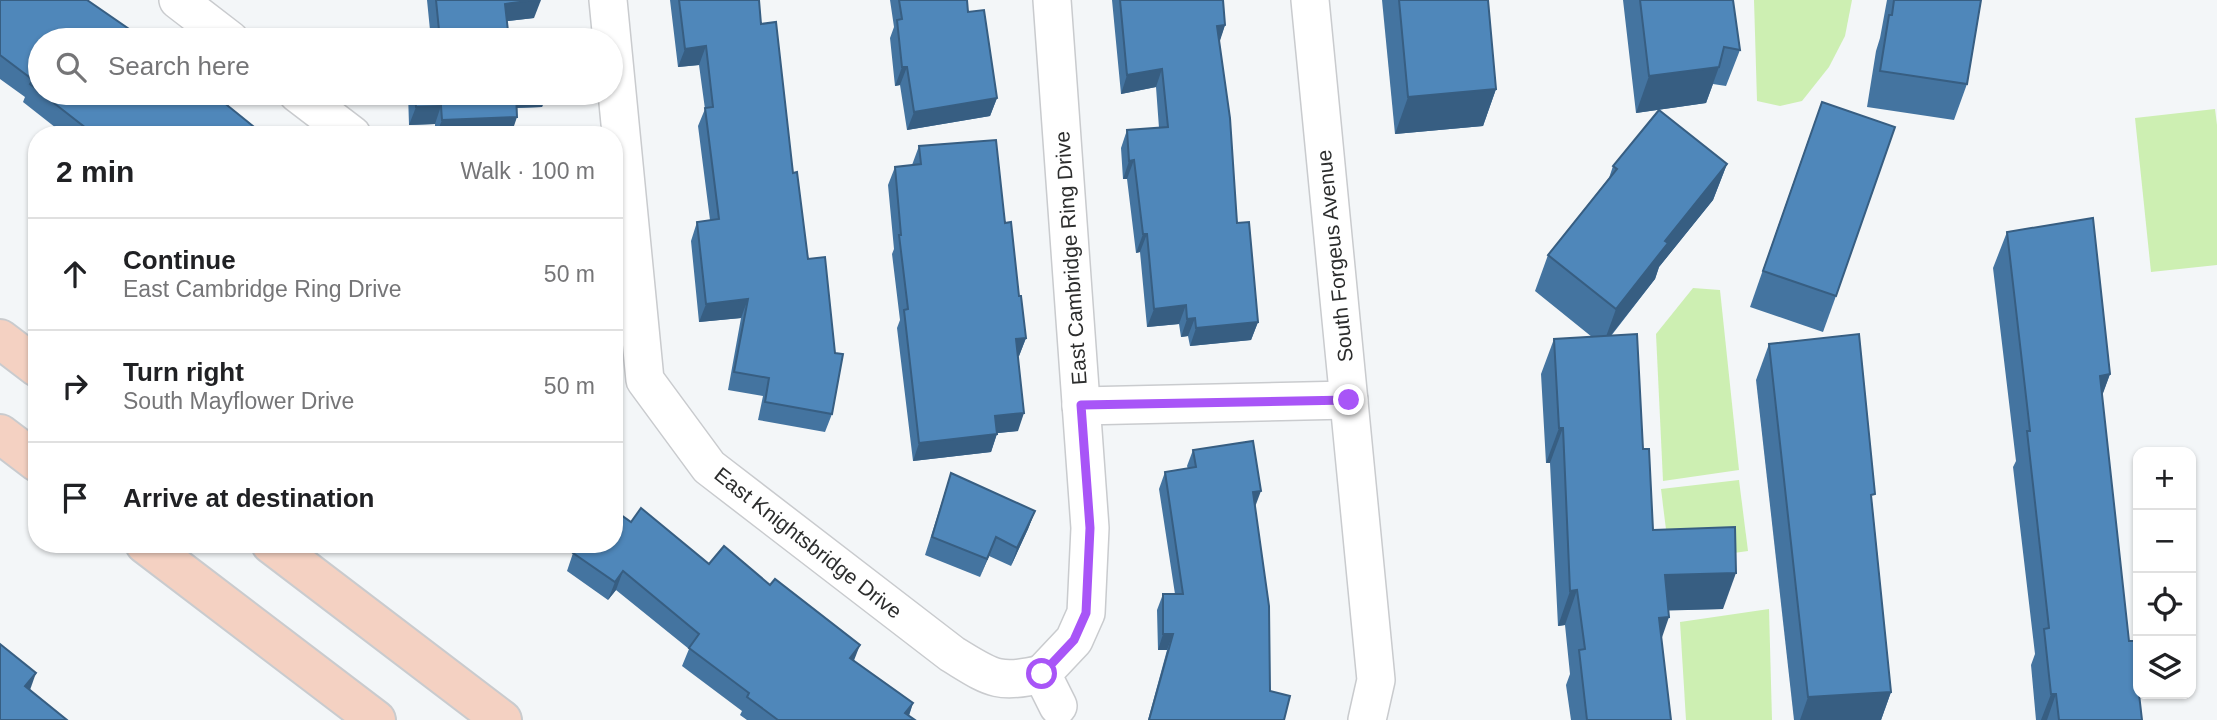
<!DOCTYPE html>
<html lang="en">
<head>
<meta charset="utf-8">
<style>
  body { margin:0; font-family:Arial,sans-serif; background:#f6f6f6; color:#202124 }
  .controls { position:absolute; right:21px; bottom:21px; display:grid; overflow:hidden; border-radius:14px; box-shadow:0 2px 5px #0004 }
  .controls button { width:63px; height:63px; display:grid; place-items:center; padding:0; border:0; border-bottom:2px solid #e0e0e0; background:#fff; color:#202124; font:35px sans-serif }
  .stop { position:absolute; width:21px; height:21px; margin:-16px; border:5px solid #a855f7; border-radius:50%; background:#fff }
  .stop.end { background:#a855f7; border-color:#fff; box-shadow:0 2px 7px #0008 }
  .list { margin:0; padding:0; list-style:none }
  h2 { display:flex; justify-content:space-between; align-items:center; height:91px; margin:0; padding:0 28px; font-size:30px }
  h2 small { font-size:23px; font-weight:400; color:#757577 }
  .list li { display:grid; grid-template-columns:46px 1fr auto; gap:21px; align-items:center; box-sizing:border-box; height:112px; padding:0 28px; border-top:2px solid #e0e0e0 }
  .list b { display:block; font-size:26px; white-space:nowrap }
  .list p { margin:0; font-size:23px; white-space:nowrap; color:#757577 }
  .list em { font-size:23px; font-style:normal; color:#757577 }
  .icon { flex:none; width:38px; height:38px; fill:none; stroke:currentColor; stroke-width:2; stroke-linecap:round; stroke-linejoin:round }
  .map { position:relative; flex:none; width:2217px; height:720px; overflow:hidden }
  .search { position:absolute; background:#fff; box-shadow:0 2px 5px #0004; left:28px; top:28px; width:595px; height:77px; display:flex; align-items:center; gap:18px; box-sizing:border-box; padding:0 24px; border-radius:38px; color:#757577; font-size:26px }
  .panel { position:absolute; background:#fff; box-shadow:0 2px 5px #0004; left:28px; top:126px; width:595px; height:427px; border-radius:28px }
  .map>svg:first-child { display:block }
</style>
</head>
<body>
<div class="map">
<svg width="2217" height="720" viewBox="0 0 2217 720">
  <rect width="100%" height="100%" fill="#f3f6f8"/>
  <g fill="#cdefb2">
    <polygon points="1754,0 1852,0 1845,36 1829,67 1802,101 1780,106 1757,101"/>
    <polygon points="2215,109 2217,125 2217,265 2151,272 2135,118"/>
    <polygon points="1693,288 1720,290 1739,470 1663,481 1656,334"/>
    <polygon points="1739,480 1748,551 1670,562 1661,489"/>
    <polygon points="1769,609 1772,720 1686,720 1680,622"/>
  </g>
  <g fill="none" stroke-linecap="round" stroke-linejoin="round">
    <defs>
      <g id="street">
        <polyline points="178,0 230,40"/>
        <path d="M608,0L645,380L709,467L952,654C990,677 997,685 1042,674"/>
        <polyline points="1052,0 1090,528 1086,613 1074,640 1042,674 1058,706"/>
        <polyline points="1310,0 1376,680 1367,720"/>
        <polyline points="297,93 352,135"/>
        <polyline points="1081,406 1349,400"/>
      </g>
      <g id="secondary">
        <polyline points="0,339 37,367"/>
        <polyline points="0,434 37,462"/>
        <polyline points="145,544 376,720"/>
        <polyline points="271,544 502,720"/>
      </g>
    </defs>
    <use href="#street" stroke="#c9cbce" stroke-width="40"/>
    <use href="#secondary" stroke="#c9cbce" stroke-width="42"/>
    <use href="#street" stroke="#fff" stroke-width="37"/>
    <use href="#secondary" stroke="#f4d1c2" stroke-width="38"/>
  </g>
  <g fill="#4474a0">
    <polygon points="0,0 264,135 65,135 23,102 25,97 0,79"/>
    <polygon points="427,0 535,0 534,18 507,21 509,40 431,40"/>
    <polygon points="670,0 759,0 761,24 793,173 808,259 832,414 825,432 758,420 763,396 728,390 741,318 699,322 691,241 697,222 710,220 698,126 705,109 699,65 678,67"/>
    <polygon points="890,0 967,0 968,12 997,98 990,116 907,130 900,85 895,86 890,38 894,27"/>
    <polygon points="1112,0 1223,0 1225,25 1219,42 1237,223 1258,322 1251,340 1190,346 1188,336 1181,337 1179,324 1147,327 1140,252 1136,253 1127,179 1123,179 1121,148 1127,130 1159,128 1156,87 1121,94"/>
    <polygon points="1382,0 1488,0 1496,89 1483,126 1395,134"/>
    <polygon points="1623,0 1733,0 1740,50 1726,86 1713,84 1706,103 1636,113"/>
    <polygon points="1887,0 1981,0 1967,84 1954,120 1867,107 1876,51 1880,38"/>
    <polygon points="408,93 547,93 542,107 517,108 511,135 435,135 435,124 409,125"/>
    <polygon points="1809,138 1836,296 1823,332 1750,307"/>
    <polygon points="919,146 1005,223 1026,338 1019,356 1018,357 1018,431 997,433 991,452 913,461 897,328 900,320 892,254 894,249 888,185 895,167 912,165"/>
    <polygon points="1727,164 1713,200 1659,267 1655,279 1611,336 1643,449 1653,530 1723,609 1669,610 1661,639 1671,720 1571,720 1566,685 1570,674 1565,625 1558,626 1550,463 1546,463 1541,374 1554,339 1592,337 1535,291 1548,255 1609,178 1613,166"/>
    <polygon points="2007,232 2110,374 2102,395 2129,641 2142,720 2036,720 2031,665 2035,654 2013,467 2016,461 1993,268"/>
    <polygon points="1769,344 1872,502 1891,692 1881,720 1794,720 1756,380"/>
    <polygon points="1193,450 1255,507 1270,691 1284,720 1148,720 1167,650 1158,650 1157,610 1163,594 1175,594 1159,489 1165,472 1188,469 1187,466"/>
    <polygon points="951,473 1035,511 1028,529 1011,566 989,556 980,577 925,555"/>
    <polygon points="631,522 709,564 854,661 913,703 909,716 915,720 747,720 740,715 742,711 682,666 689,649 616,590 608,600 567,571 573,553"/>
  </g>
  <g fill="#375e82">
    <polygon points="535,0 541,0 534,18 498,22 505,4"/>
    <polygon points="1225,25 1219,44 1217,26"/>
    <polygon points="706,46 699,65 678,67 685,49"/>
    <polygon points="902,67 907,67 900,85 895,86"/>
    <polygon points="1719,67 1706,103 1636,113 1649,76"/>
    <polygon points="1162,69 1156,87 1121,94 1127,75"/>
    <polygon points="1496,89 1483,126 1395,134 1408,97"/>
    <polygon points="515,93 547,93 542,107 509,108"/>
    <polygon points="997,98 990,116 907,130 914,112"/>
    <polygon points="441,106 435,124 409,125 416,107"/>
    <polygon points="517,117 511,135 436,135 442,120"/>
    <polygon points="1134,160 1127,179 1123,179 1129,161"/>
    <polygon points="1727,164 1713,200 1659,267 1655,279 1603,345 1616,309 1665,241"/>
    <polygon points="1143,234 1147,234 1140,252 1136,253"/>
    <polygon points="748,299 741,318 699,322 706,304"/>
    <polygon points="1186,305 1179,324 1147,327 1154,309"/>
    <polygon points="1195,318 1188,336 1181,337 1187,319"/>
    <polygon points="1258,322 1251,340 1190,346 1196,328"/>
    <polygon points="1026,338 1019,356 1009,358 1016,339"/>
    <polygon points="2110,374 2097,410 2100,376"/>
    <polygon points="1024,413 1018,431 989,434 995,416"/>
    <polygon points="1559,428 1563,428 1550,463 1546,463"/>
    <polygon points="997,434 991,452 913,461 919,443"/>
    <polygon points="1261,491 1255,507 1253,492"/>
    <polygon points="1035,511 1028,529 1011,566 1017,548"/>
    <polygon points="996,537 989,556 980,577 987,559"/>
    <polygon points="623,571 616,590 608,600 615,582"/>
    <polygon points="1736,573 1723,609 1652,611 1665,575"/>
    <polygon points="1577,590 1565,625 1558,626 1570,591"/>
    <polygon points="1669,617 1657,652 1659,618"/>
    <polygon points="1163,634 1173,634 1167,650 1158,650"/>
    <polygon points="860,645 853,663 850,658"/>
    <polygon points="36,673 30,690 25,686"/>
    <polygon points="1891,692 1881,720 1800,720 1808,697"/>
    <polygon points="2051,694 2056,694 2047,720 2041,720"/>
    <polygon points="913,703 907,720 905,713"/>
  </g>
  <g fill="#4f87ba" stroke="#375e82" stroke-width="2">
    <polygon points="0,0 87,0 145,40 40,40 40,92 30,84 33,80 0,55"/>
    <polygon points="436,0 535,0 505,4 509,40 440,40"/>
    <polygon points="679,0 759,0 761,24 776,22 793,173 797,172 808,259 825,257 835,353 843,354 832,414 765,402 769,378 734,372 748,299 706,304 697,222 719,219 705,108 713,107 706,46 685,49"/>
    <polygon points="899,0 967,0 968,12 984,10 997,98 914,112 907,67 902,67 897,20 902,19"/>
    <polygon points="1120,0 1223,0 1225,25 1217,26 1230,118 1237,223 1249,222 1258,322 1196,328 1195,318 1187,319 1186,305 1154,309 1147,234 1143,234 1134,160 1129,161 1127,130 1168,127 1162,69 1127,75"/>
    <polygon points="1399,0 1488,0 1496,89 1408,97"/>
    <polygon points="1640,0 1733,0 1740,50 1724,47 1719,67 1649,76"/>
    <polygon points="1894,0 1981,0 1967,84 1880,71 1889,15 1892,15"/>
    <polygon points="41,93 212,93 264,135 89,135 91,132"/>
    <polygon points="415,93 516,93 517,117 442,120 441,106 416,107"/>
    <polygon points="1822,102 1895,127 1836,296 1763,271"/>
    <polygon points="1659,110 1727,164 1665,241 1668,243 1616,309 1548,255 1617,169 1613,166"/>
    <polygon points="996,140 1005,223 1011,222 1019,296 1021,296 1026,338 1016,339 1024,413 995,416 997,434 919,443 904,310 908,309 899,235 901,235 895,167 921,164 919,146"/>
    <polygon points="2093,218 2110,374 2100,376 2129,641 2134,641 2138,682 2138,694 2139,694 2142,720 2059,720 2056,694 2051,694 2044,629 2049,628 2027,431 2030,431 2007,232"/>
    <polygon points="1637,334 1643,449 1649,449 1653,530 1735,527 1736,573 1665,575 1669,617 1659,618 1671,720 1587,720 1579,650 1585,649 1577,590 1570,591 1563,428 1559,428 1554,339"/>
    <polygon points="1859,334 1875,494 1871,495 1891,692 1808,697 1769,344"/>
    <polygon points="1253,441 1261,491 1253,492 1269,606 1270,691 1290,696 1284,720 1149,720 1173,634 1163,634 1163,594 1183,594 1165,472 1196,467 1193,450"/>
    <polygon points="951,473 1035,511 1017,548 996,537 987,559 932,537"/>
    <polygon points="641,508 709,564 724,546 770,585 775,579 860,645 850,658 913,703 905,713 915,720 778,720 747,697 749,693 689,648 699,634 623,571 615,582 573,553 579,544 614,544 614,510 631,522"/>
    <polygon points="0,644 36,673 25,686 67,720 0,720"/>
  </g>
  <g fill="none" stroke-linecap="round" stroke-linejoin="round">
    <polyline stroke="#a855f7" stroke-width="9" points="1042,674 1074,640 1086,613 1090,528 1081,405 1349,400"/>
  </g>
  <g text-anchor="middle" stroke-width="7" stroke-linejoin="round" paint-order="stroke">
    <g font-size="21" fill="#2c2d2d" stroke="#fff">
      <text transform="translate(1335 256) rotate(-96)" y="7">South Forgeus Avenue</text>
      <text transform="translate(1071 258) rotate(-94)" y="7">East Cambridge Ring Drive</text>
      <text transform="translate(808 543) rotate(38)" y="7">East Knightsbridge Drive</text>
    </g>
  </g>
</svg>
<div class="controls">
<button>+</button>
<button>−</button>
<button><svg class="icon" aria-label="locate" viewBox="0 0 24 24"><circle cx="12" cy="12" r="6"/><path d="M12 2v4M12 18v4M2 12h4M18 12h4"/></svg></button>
<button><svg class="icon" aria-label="layers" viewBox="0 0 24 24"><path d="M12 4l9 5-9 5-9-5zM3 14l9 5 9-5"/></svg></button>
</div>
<div class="stop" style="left:1042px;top:674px"></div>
<div class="stop end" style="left:1349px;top:400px"></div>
<div class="search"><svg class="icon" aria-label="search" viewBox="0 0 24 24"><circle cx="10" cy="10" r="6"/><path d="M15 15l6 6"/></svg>Search here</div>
<section class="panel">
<h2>2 min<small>Walk · 100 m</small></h2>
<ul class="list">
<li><svg class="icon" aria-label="ahead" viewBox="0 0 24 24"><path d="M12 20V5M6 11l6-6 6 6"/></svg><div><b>Continue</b><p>East Cambridge Ring Drive</p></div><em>50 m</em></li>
<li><svg class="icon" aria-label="right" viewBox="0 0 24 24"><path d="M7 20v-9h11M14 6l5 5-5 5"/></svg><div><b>Turn right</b><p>South Mayflower Drive</p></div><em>50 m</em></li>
<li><svg class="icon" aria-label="arrive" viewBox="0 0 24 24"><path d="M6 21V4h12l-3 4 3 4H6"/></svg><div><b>Arrive at destination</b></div></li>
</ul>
</section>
</div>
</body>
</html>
